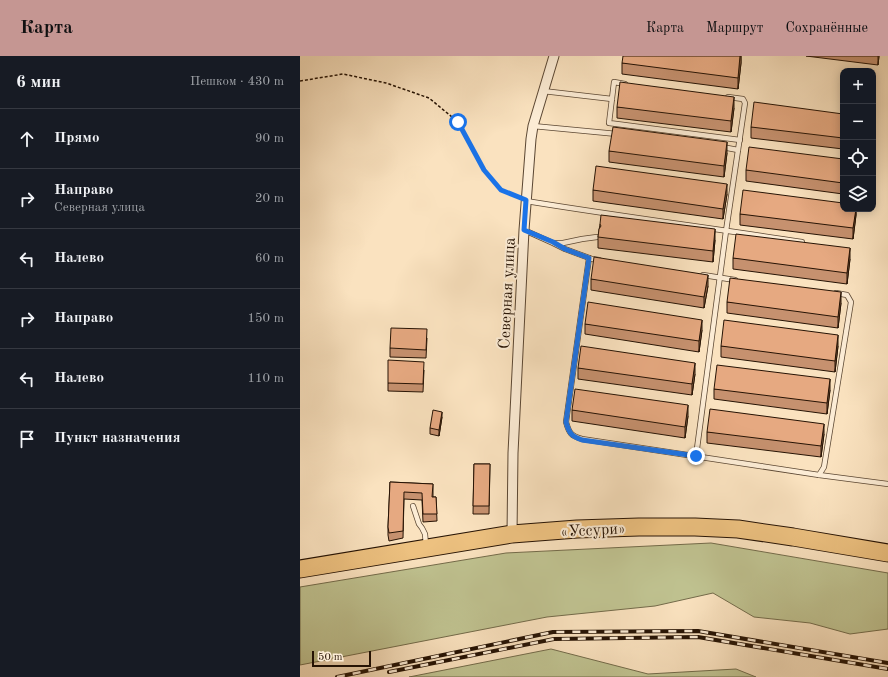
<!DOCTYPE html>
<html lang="ru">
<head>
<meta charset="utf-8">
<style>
  body { margin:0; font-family:"Old Standard TT",serif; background:#242831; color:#f1f3f6 }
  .controls { position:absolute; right:12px; top:12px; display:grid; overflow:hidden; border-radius:8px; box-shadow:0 2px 10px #0003 }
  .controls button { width:36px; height:36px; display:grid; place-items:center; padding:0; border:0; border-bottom:1px solid #363941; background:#171b24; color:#f1f3f6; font:20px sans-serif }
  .scale { position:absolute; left:12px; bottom:10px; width:59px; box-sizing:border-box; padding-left:4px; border:2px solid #261304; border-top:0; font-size:11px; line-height:14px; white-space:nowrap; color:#261304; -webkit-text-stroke:3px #fcecd5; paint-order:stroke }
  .stop { position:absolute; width:12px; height:12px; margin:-9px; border:3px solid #1a73e8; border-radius:50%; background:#fff }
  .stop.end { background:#1a73e8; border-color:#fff; box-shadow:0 1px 4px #0008 }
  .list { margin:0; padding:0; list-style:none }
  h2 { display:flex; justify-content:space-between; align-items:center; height:52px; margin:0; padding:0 16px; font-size:17px }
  h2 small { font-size:13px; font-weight:400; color:#9ea1a6 }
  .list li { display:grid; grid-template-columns:26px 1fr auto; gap:12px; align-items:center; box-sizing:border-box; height:60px; padding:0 16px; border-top:1px solid #363941 }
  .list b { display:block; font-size:15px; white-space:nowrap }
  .list p { margin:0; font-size:13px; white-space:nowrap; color:#9ea1a6 }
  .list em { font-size:13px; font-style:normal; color:#9ea1a6 }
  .icon { flex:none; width:22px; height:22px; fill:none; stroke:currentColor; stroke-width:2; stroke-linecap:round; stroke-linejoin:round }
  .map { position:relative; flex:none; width:588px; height:621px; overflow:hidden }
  header { display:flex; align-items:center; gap:24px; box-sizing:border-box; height:56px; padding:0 20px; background:#c59692; color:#111 }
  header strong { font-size:19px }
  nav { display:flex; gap:22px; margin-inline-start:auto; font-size:14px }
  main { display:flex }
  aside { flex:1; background:#171b24 }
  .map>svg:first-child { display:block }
</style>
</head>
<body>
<header>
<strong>Карта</strong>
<nav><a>Карта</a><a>Маршрут</a><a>Сохранённые</a></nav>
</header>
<main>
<aside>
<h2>6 мин<small>Пешком · 430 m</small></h2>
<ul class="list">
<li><svg class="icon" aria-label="ahead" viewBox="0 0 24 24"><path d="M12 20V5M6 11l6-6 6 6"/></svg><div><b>Прямо</b></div><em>90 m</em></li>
<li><svg class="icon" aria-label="right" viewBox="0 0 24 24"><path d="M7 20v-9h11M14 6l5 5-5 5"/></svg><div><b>Направо</b><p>Северная улица</p></div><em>20 m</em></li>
<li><svg class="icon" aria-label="left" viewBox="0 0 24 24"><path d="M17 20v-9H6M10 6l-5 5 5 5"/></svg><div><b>Налево</b></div><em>60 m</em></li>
<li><svg class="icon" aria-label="right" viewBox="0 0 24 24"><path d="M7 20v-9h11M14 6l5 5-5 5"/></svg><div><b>Направо</b></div><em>150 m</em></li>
<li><svg class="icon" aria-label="left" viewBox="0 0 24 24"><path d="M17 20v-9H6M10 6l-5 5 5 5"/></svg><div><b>Налево</b></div><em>110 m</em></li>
<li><svg class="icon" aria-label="arrive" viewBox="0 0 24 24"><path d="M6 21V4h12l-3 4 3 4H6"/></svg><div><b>Пункт назначения</b></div></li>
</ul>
</aside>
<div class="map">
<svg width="588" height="621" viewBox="0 0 588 621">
  <rect width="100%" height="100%" fill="#fae2bf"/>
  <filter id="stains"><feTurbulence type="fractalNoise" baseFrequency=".005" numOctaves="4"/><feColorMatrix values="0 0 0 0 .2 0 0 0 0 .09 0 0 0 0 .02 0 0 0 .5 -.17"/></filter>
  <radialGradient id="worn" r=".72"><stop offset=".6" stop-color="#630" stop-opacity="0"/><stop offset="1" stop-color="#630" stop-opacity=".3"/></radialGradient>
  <g fill="#c0c391" stroke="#736b4a">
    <polygon points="411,487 588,517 588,573 550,578 510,567 454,561 413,537 355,550 247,561 0,609 0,531 206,497"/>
    <polygon points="251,593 348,618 436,613 456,621 109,621"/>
  </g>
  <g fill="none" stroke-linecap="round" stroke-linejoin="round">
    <defs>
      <g id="lane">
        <polyline points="325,28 314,26 309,67 440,84"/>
        <polyline points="243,35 312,43"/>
        <polyline points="233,70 317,78"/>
        <polyline points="422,91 438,94"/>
        <path d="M226,145C318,160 410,172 502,186"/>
        <polyline points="224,174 253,187 265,193 292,203 299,204"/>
        <polyline points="255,187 263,187 282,183 297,181"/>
        <path d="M289,202L266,366C269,377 271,380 282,383L519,419L524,411L551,246L547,239L536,237"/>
        <polyline points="403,219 435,224"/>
        <polyline points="396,400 426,175 445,47 443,43 428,41"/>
        <polyline points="519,419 588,428"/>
        <polyline points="113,450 119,468 122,472 125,478 126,489"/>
      </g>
      <polyline id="street" points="212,478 213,397 224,174 231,83 233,70 254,0"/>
      <polyline id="highway" points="0,513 212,478 277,473 339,471 395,471 438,473 493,481 588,497"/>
    </defs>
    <use href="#lane" stroke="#5b4733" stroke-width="6"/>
    <use href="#street" stroke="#5b4733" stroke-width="11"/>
    <use href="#highway" stroke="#261304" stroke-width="19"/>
    <polyline stroke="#261304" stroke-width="1.5" stroke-dasharray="3 2" stroke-linecap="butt" points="0,25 43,18 86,27 129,42 158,66 184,114 201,134 219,142"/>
    <use href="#lane" stroke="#fcecd5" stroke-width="4.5"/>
    <use href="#street" stroke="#fcecd5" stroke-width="9"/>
    <use href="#highway" stroke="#edc180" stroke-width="17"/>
    <defs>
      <g id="rail">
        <polyline points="89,616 254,583 398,581 588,613"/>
        <polyline points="37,621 253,576 398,575 588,607"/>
      </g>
    </defs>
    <use href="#rail" stroke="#261304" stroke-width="4"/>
    <use href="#rail" stroke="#fcecd5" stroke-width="2.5" stroke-dasharray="8" stroke-linecap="butt"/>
  </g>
  <g fill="#c6916f" stroke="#261304">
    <polygon points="441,0 441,7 438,33 322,18 322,7"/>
    <polygon points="506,0 579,0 578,9"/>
    <polygon points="317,51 434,52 431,76 317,62"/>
    <polygon points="543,58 543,93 451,82 451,71"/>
    <polygon points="309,95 427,97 424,121 309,106"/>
    <polygon points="543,103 543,138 446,125 446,114"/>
    <polygon points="293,134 427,138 423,163 293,145"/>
    <polygon points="556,153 556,159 553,183 440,169 440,158"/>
    <polygon points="300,168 415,184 413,206 298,192 298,181"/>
    <polygon points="433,202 550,203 547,228 433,213"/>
    <polygon points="291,223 408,230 404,252 291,234"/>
    <polygon points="427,246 541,247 538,272 427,257"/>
    <polygon points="285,268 402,274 399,296 285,278"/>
    <polygon points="127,282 126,302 90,301 90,292"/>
    <polygon points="421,290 538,290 535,316 421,301"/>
    <polygon points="278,312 395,318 392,339 278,323"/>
    <polygon points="124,314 123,336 88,335 88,327"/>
    <polygon points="414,333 530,334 527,358 414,343"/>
    <polygon points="272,354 388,360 385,382 272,365"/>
    <polygon points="142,361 139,380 130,378 130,372"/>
    <polygon points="407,376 524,378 521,401 407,387"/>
    <polygon points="174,408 190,408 189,458 173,458"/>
    <polygon points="90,426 133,428 133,441 136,441 137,465 123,466 122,444 104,443 103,482 89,485 88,479 88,471"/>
  </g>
  <g fill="#a1765a" stroke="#261304">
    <polygon points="440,0 441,0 441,7 438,33 438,22"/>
    <polygon points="578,0 579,0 578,9"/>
    <polygon points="434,41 434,52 431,76 431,65"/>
    <polygon points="427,86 427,97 424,121 424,110"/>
    <polygon points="427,128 427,138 423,163 423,153"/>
    <polygon points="556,153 556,159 553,183 553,172"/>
    <polygon points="415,173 415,184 413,206 413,195"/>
    <polygon points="550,192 550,203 547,228 547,217"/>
    <polygon points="408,219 408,230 404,252 404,241"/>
    <polygon points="541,236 541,247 538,272 538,261"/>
    <polygon points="402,264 402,274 399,296 399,285"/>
    <polygon points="538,279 538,290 535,316 535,305"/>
    <polygon points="395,307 395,318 392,339 392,328"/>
    <polygon points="530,323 530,334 527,358 527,347"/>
    <polygon points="388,349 388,360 385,382 385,371"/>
    <polygon points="142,356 142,361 139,380 139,374"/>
    <polygon points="524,368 524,378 521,401 521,390"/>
  </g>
  <g fill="#e6a981" stroke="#261304">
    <polygon points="323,0 440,0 438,22 322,7"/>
    <polygon points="320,26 434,41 431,65 317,51"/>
    <polygon points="454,46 543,58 543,82 451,71"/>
    <polygon points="313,71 427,86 424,110 309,95"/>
    <polygon points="449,91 543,103 543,127 446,114"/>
    <polygon points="296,110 427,128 423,153 293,134"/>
    <polygon points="443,134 543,147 543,153 556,153 553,172 440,158"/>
    <polygon points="301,159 415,173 413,195 298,181 299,173 301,170 300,168"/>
    <polygon points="436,178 550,192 547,217 433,202"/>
    <polygon points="294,201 408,219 404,241 291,223"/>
    <polygon points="430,222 541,236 538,261 427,246"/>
    <polygon points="288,246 402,264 399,285 285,268"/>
    <polygon points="424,264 538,279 535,305 421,290"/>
    <polygon points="91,272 127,273 126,294 90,292"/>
    <polygon points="281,290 395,307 392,328 278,312"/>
    <polygon points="88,304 124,306 123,328 88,327"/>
    <polygon points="417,309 530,323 527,347 414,333"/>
    <polygon points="275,333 388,349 385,371 272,354"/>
    <polygon points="410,353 524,368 521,390 407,376"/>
    <polygon points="133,354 142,356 139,374 130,372"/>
    <polygon points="174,408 190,408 189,450 173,450"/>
    <polygon points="90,426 133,428 132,441 136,441 137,458 123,458 122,437 104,436 103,475 89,477 88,471"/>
  </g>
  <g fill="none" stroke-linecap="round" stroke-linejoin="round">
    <path stroke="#1a73e8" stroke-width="5" d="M158,66L184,114L201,134L226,144L224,174L253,186L265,193L289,202L266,366C269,377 271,380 282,384L396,400"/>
  </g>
  <g text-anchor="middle" stroke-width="4" stroke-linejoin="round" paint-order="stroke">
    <g font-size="16" fill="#261304" stroke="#fcecd5">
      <text transform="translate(206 237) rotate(-87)" y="6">Северная улица</text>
      <text transform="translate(293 473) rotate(-3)" y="6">«Уссури»</text>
    </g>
  </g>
  <rect width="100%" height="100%" filter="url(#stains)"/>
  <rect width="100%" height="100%" fill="url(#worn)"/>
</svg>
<div class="controls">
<button>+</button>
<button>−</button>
<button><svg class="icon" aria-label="locate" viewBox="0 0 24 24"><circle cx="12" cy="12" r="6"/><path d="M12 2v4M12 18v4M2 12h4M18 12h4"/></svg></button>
<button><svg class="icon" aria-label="layers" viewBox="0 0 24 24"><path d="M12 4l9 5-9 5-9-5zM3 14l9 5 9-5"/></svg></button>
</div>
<div class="scale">50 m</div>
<div class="stop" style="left:158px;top:66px"></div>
<div class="stop end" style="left:396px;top:400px"></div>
</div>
</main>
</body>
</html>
